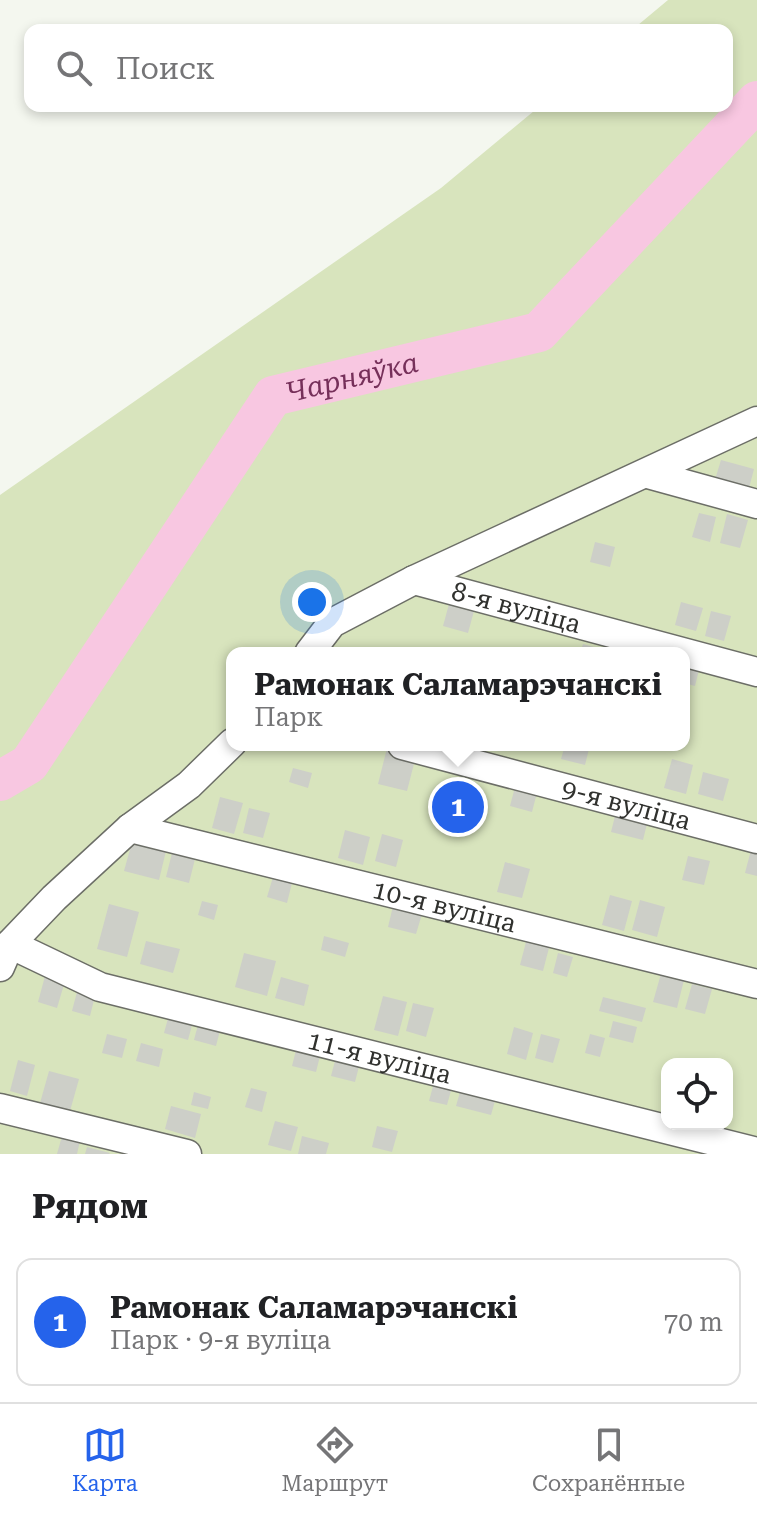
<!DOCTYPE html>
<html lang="ru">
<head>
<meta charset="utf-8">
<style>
  body { margin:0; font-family:"Roboto Serif",serif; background:#f6f6f6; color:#202124 }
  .controls { position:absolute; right:24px; bottom:24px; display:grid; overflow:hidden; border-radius:16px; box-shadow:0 4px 12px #0003 }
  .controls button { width:72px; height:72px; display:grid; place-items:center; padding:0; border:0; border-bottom:2px solid #e0e0e0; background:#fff; color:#202124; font:40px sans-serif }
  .you { position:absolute; left:312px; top:602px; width:28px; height:28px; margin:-20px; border:6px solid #fff; border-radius:50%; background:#1a73e8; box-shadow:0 0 0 12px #1a73e833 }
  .badge { display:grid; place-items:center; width:52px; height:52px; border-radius:50%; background:#2563eb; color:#fff; font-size:26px; font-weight:700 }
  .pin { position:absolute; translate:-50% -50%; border:4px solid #fff; box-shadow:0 2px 8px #0006 }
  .popup { position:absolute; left:226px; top:647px; width:464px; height:104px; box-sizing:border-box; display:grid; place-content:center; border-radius:16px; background:#fff; filter:drop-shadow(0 2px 6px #0005); font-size:26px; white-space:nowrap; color:#757577 }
  .popup b { font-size:30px; color:#202124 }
  .popup::after { content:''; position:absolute; left:50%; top:100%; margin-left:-16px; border:16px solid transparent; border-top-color:#fff }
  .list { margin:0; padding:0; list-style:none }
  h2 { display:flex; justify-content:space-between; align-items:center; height:104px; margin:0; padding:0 32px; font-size:34px }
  h2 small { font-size:26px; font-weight:400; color:#757577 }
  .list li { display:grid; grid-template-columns:52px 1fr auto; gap:24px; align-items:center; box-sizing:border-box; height:128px; margin:0 16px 16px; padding:0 16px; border:2px solid #e0e0e0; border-radius:16px }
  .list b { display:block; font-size:30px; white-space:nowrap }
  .list p { margin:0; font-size:26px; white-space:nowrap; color:#757577 }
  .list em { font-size:26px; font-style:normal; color:#757577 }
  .icon { flex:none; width:44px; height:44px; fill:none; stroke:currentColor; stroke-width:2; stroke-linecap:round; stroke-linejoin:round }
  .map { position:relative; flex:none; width:757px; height:1154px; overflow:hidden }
  .search { position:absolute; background:#fff; box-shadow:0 4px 12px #0003; left:24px; right:24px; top:24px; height:88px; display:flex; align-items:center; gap:20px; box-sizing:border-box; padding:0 28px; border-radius:16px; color:#757577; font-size:30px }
  .sheet { height:248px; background:#fff }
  nav { display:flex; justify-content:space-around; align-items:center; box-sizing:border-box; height:112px; border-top:2px solid #e0e0e0; background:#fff; font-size:22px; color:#757577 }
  nav a { display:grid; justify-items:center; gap:4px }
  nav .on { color:#2563eb }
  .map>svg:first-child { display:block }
</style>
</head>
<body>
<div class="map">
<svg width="757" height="1154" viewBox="0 0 757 1154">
  <rect width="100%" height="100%" fill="#f4f7ef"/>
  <path fill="#d8e4bd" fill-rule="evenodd" d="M668,0H757V1154H0V495L441,188L540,106H727V30H632ZM232,653H684V745H232ZM667,1064H727V1124H667Z"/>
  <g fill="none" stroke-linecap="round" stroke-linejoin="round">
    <path stroke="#f8c7e1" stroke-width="40" id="s1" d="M0,781L29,764L273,396L539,332L757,101"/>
  </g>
  <g fill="#cdcfc8">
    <polygon points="721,460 754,469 748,492 714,483"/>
    <polygon points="699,513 716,517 710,542 692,537"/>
    <polygon points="727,514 748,520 740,548 720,543"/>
    <polygon points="595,542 615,547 610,567 590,562"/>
    <polygon points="681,602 703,608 696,631 675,625"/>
    <polygon points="449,604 474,611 468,633 443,626"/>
    <polygon points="711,611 731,616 724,641 705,636"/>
    <polygon points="583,644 612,652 611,653 580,653"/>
    <polygon points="684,666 699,670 695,686 684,683"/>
    <polygon points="565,745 590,745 585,765 561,759"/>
    <polygon points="387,748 416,756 407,791 378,784"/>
    <polygon points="672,759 693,765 686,794 664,788"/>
    <polygon points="293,768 312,773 308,788 289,782"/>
    <polygon points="703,772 729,779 723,801 698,794"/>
    <polygon points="516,783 538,789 532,812 510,806"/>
    <polygon points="220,797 243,803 234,834 212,828"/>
    <polygon points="249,808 270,813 263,838 243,833"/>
    <polygon points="617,808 649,816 643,840 611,832"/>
    <polygon points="345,830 370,837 363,865 338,858"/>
    <polygon points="382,834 403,840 396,867 375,861"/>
    <polygon points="132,842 166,851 159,880 124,871"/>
    <polygon points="752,846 757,847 757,876 745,873"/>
    <polygon points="173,849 196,855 189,883 166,877"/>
    <polygon points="688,856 710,861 704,885 682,880"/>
    <polygon points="505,862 530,869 522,898 497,892"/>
    <polygon points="273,877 292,883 287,903 267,897"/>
    <polygon points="610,895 632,901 624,931 602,925"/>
    <polygon points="640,900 665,907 657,937 632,930"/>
    <polygon points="202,901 218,905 214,920 198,915"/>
    <polygon points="109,904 139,912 127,957 97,949"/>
    <polygon points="393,906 422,914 416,934 388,927"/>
    <polygon points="324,936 349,943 345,957 321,950"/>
    <polygon points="527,938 550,944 543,971 520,965"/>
    <polygon points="146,941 180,949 173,973 140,964"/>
    <polygon points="244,953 276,961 267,996 235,987"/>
    <polygon points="558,953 573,957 567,977 553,973"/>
    <polygon points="662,970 685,976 677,1008 653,1002"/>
    <polygon points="45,976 65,981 57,1008 38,1002"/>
    <polygon points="281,977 309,985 304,1006 275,998"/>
    <polygon points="79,984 97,988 90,1016 72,1011"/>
    <polygon points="692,984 712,989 705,1014 685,1009"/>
    <polygon points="383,996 407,1002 398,1036 374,1030"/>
    <polygon points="603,997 646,1008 642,1022 599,1011"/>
    <polygon points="413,1003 434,1008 426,1037 406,1031"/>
    <polygon points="170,1011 194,1018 188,1040 164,1033"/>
    <polygon points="200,1017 222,1023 216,1046 194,1040"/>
    <polygon points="613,1021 637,1027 633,1043 609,1037"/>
    <polygon points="514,1027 533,1033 526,1060 507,1054"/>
    <polygon points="107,1034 127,1039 122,1058 102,1053"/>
    <polygon points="541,1034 560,1039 553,1063 535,1058"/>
    <polygon points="590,1034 605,1038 600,1057 585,1053"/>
    <polygon points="298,1042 322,1048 316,1072 292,1066"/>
    <polygon points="141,1043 163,1049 159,1067 136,1061"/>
    <polygon points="337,1053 361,1059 355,1082 331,1076"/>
    <polygon points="18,1060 35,1065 27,1096 10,1091"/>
    <polygon points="49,1071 79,1079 70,1111 40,1103"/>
    <polygon points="436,1075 454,1080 447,1105 429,1101"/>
    <polygon points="462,1085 497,1094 491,1115 456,1106"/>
    <polygon points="251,1088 267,1092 262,1112 245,1107"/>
    <polygon points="194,1092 211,1097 208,1109 191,1105"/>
    <polygon points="171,1106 201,1114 195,1138 165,1129"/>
    <polygon points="275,1121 298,1127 291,1151 268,1145"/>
    <polygon points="377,1126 398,1131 392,1152 372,1147"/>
    <polygon points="62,1136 80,1141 77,1154 57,1154"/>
    <polygon points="302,1136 329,1143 326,1154 298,1154"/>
    <polygon points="87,1147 110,1153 109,1154 85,1154"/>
  </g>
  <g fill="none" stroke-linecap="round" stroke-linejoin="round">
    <defs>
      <g id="minor">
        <polyline points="648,474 757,504"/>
        <path id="s2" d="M414,580L757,672"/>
        <polyline points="309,653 332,623 414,580 757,421"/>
        <path id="s3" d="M402,745L757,839"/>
        <path id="s4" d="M130,828L757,984"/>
        <path id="s5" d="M10,944L100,987L757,1152"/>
        <polyline points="0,967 10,944 54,898 130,828 189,785 232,743"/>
        <polyline points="0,1108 187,1154"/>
      </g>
    </defs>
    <use href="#minor" stroke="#6c6e67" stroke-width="31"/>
    <use href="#minor" stroke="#fff" stroke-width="28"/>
  </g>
  <g text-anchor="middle" stroke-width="8" stroke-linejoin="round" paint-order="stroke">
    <g font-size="26" fill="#30312e" stroke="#fff">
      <text dy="9" stroke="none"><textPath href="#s2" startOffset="106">8-я вуліца</textPath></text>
      <text dy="9" stroke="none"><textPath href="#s3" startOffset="232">9-я вуліца</textPath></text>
      <text dy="9" stroke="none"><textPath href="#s4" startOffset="324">10-я вуліца</textPath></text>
      <text dy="9" stroke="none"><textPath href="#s5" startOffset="388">11-я вуліца</textPath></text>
    </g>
    <g font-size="28" font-style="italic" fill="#76305a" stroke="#fff">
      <text dy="10" stroke="none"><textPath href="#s1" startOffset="556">Чарняўка</textPath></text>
    </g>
  </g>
</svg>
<div class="controls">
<button><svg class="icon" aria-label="locate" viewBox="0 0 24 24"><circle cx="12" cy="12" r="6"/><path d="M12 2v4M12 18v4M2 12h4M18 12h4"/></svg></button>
</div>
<div class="you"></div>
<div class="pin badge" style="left:458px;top:807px">1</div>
<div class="popup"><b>Рамонак Саламарэчанскі</b>Парк</div>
<div class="search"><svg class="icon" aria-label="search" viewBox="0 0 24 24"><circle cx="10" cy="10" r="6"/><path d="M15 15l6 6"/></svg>Поиск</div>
</div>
<section class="sheet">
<h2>Рядом<small></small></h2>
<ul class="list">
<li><span class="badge">1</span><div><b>Рамонак Саламарэчанскі</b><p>Парк · 9-я вуліца</p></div><em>70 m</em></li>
</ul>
</section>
<nav>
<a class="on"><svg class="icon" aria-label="map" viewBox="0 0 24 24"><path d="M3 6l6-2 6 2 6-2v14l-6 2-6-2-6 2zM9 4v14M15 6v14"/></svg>Карта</a>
<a><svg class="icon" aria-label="directions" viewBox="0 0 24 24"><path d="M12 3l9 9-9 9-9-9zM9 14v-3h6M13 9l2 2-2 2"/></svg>Маршрут</a>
<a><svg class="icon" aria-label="saved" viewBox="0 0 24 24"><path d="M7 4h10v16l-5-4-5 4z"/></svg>Сохранённые</a>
</nav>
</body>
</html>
